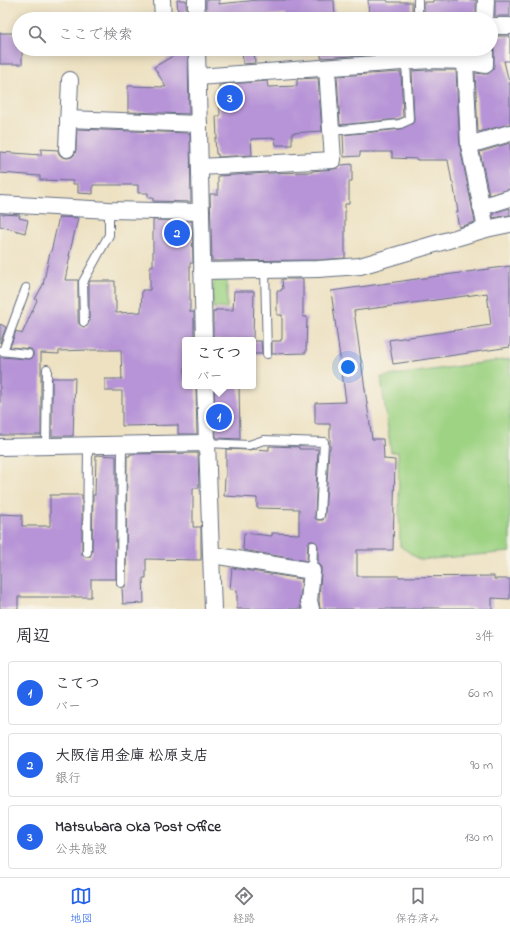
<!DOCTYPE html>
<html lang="ja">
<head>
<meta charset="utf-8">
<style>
  body { margin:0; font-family:"Indie Flower","Klee One",sans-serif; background:#f2f2f3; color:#2b2b33 }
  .you { position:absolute; left:348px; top:367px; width:14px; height:14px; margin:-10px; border:3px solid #fff; border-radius:50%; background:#1a73e8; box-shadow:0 0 0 6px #1a73e833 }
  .badge { display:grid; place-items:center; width:26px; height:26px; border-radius:50%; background:#2563eb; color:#fff; font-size:13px; font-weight:700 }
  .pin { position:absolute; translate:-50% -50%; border:2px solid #fff; box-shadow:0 1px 4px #0006 }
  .popup { position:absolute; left:182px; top:337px; width:74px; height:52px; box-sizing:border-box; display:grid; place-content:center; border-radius:4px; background:#fff; filter:drop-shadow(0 1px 3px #0005); font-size:13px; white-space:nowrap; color:#7c7c81 }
  .popup b { font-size:15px; color:#2b2b33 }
  .popup::after { content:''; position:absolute; left:50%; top:100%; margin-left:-8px; border:8px solid transparent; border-top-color:#fff }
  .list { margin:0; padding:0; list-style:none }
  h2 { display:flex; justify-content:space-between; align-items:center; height:52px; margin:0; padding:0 16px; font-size:17px }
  h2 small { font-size:13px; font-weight:400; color:#7c7c81 }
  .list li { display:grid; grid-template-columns:26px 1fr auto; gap:12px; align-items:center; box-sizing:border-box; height:64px; margin:0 8px 8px; padding:0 8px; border:1px solid #e1e1e2; border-radius:4px }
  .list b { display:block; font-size:15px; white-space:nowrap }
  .list p { margin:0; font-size:13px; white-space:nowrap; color:#7c7c81 }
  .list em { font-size:13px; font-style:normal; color:#7c7c81 }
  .icon { flex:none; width:22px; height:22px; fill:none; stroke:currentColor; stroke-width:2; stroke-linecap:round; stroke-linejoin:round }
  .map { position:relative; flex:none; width:510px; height:609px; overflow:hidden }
  .search { position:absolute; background:#fff; box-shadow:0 2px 10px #0003; left:12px; right:12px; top:12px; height:44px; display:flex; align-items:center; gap:10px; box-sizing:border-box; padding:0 14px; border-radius:22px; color:#7c7c81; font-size:15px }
  .sheet { height:268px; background:#fff }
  nav { display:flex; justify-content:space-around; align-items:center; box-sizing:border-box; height:56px; border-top:1px solid #e1e1e2; background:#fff; font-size:11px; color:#7c7c81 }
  nav a { display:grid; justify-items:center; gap:2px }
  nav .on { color:#2563eb }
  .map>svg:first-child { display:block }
</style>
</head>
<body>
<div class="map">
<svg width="510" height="609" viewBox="0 0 510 609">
  <rect width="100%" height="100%" fill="#f7f3e8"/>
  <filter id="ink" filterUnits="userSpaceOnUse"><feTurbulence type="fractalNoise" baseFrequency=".025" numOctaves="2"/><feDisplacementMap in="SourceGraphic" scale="8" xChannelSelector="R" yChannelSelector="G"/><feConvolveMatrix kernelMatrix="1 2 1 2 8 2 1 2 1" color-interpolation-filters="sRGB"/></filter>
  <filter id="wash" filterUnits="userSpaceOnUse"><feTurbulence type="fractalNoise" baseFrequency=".012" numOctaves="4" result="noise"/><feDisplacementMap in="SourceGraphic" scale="16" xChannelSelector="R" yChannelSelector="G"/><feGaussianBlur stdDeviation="0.9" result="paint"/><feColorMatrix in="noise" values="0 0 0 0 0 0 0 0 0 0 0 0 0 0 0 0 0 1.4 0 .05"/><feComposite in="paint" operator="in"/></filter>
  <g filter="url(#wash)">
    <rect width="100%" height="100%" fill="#ede1c1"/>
    <g fill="#9ed383" stroke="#5c8170">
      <polygon points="219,276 227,276 227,308 213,308 213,284"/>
      <polygon points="510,359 510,552 420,560 400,546 398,452 391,452 381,377"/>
    </g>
    <g id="blocks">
      <g fill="#b794d7">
        <polygon points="177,0 186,0 186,13 178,13"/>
        <polygon points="206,0 219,0 219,4 257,0 334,0 335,19 286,19 286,14 242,19 207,19 207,13 206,13"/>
        <polygon points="368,0 387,0 388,2 412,2 412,12 414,16 389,16 389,19 369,19"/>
        <polygon points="433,0 476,0 476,19 440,19 440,16 422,16 424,12 424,2 433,2"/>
        <rect x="495" y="0" width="15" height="16"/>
        <polygon points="0,33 19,33 19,49 22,49 22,64 0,64"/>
        <polygon points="493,36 510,36 510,61 504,61 510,86 510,124 478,132 475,73 483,74 488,74 493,70 494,65 494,49 493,44"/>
        <polygon points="185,49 188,49 189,114 128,112 128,86 166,87 154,67"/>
        <polygon points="242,49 254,49 255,63 243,64"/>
        <polygon points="321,49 476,49 476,53 465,52 428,51 321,58"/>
        <polygon points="429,70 456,70 460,147 475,222 459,227 456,212 458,212 453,182 452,182 448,160 417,160 417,159 392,158 392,152 360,152 360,156 344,157 343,135 401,129 413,123 414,120 412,71"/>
        <polygon points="401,72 403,117 399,119 340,125 337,76"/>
        <polygon points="318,78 322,131 292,133 292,145 276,145 275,138 251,139 252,155 218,157 218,154 216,154 215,138 217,138 216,116 220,116 219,85 267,81 268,87 297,86 297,79"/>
        <polygon points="77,129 190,133 191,202 153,201 153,198 148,198 148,193 138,193 138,185 93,185 93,194 78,193 78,184 73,184 73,181 40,180 40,176 0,173 0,152 41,155 41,149 58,150 59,154 62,157 67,158 72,157 75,154 76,150"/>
        <polygon points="510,143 510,189 489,195 480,152"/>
        <polygon points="352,164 352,181 349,181 349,204 345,204 345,258 318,260 212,261 210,194 218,194 218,176 268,173 312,172 312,171 334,169 338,168 341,165"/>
        <polygon points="510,208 510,215 493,218 493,213"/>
        <polygon points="0,214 20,215 19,218 28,220 25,233 0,226"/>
        <polygon points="59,217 78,218 69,256 70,256 65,280 78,280 78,322 80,325 84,327 87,326 89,322 89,283 90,281 115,281 115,301 116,301 116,313 141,312 142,290 150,290 150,266 153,266 153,220 192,221 193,263 190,263 190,312 194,312 194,340 185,340 185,386 196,386 197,434 178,434 178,425 122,426 122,391 105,391 105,379 122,379 121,350 88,350 59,351 59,354 41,353 41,435 0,435 0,357 27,359 31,359 33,357 33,352 31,349 10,347 16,331 22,334 37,300 35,299 43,285 50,252 51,252"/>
        <polygon points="510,266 510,347 393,364 389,340 491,325 487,293 354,311 372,439 383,439 384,459 395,460 393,550 357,550 357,576 399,576 399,577 494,576 494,579 510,579 510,599 492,598 492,609 474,609 474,608 423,608 423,609 320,609 319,600 321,572 321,567 318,564 318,546 316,542 313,541 310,541 308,543 307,561 243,550 244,533 272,536 272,533 299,534 299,509 257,508 257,498 224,496 225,477 226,477 226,449 249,450 253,449 269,450 269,446 299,447 299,449 318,449 315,515 315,518 317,520 323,520 325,515 329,449 330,449 330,424 315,424 315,403 346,402 331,291"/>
        <polygon points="282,279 303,279 303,317 307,317 306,353 272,354 272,341 281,341 281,339 282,339 282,315 277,315 277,291 281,291 281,289 283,289"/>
        <polygon points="234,291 254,291 253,340 213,340 213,312 215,312 215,310 233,310"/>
        <polygon points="0,324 6,327 0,343"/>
        <polygon points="253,341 261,341 262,354 253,354"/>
        <polygon points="52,378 75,378 73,436 52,436"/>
        <polygon points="214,386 239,386 240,439 216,438"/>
        <polygon points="198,453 199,488 193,488 193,527 201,527 201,560 146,559 146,578 143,578 144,603 123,604 122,588 126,586 126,583 127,456 130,456 130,454"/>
        <polygon points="96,455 116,456 116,579 91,579 91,597 18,597 18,609 0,609 0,514 22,515 22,526 50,526 50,495 82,495 82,555 85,557 90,557 92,552 93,495 95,495"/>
        <polygon points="232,568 302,579 300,600 301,609 237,609 237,590 230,589"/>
      </g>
    </g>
  </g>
  <g filter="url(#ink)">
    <use href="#blocks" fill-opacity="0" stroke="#646d81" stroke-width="1"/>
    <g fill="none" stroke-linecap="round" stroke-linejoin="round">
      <defs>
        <g id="service">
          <polyline points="418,12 418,0"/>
          <polyline points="331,131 400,124 409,120 406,62"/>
          <polyline points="265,270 267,354"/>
          <polyline points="84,322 83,282 109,235 109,210"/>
          <polyline points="0,351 28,354"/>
          <polyline points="3,351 26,288"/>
          <polyline points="206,443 249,445 264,440 324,442 320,515"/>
          <polyline points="46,446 47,369"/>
          <polyline points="87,552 88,445"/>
          <polyline points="312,571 313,546"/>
          <polyline points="121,583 122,444"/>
        </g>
        <g id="minor">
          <polyline points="162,0 163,19"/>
          <polyline points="196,0 196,19"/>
          <polyline points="485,19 486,0"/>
          <polyline points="491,26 510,26"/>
          <polyline points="197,49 204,340"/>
          <polyline points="485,49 485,65 465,61 469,145 486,229"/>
          <polyline points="198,77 429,60 465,61"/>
          <polyline points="68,119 199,124"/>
          <polyline points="469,145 510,133"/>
          <polyline points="67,149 70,80"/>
          <polyline points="200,167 333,160 327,68"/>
          <polyline points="0,204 109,210 201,212"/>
          <polyline points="481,207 510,198"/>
          <polyline points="202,271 318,269 360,266 486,229 510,224"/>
          <path d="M205,386C207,460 211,535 213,609"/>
          <polyline points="0,447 206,443"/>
          <polyline points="212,555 312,571 309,601 311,609"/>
        </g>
      </defs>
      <use href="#service" stroke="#646d81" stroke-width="10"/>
      <use href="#minor" stroke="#646d81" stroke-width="18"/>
      <use href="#service" stroke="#fff" stroke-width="8"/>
      <use href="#minor" stroke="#fff" stroke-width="16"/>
    </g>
  </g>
</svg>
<div class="you"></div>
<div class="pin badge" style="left:219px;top:417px">1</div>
<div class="popup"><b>こてつ</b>バー</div>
<div class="pin badge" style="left:177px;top:233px">2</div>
<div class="pin badge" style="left:230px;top:98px">3</div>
<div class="search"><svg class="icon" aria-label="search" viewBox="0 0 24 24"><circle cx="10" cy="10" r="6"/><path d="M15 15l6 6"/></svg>ここで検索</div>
</div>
<section class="sheet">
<h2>周辺<small>3件</small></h2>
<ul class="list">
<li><span class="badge">1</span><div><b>こてつ</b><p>バー</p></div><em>60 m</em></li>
<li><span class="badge">2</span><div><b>大阪信用金庫 松原支店</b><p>銀行</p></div><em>90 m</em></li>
<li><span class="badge">3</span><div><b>Matsubara Oka Post Office</b><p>公共施設</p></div><em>130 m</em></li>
</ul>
</section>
<nav>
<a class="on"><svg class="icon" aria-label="map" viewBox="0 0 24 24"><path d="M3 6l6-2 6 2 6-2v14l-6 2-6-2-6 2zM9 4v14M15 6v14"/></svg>地図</a>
<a><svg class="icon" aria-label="directions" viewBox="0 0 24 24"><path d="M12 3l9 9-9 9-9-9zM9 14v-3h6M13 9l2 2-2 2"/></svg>経路</a>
<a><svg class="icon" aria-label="saved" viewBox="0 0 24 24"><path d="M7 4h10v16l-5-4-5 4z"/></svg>保存済み</a>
</nav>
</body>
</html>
